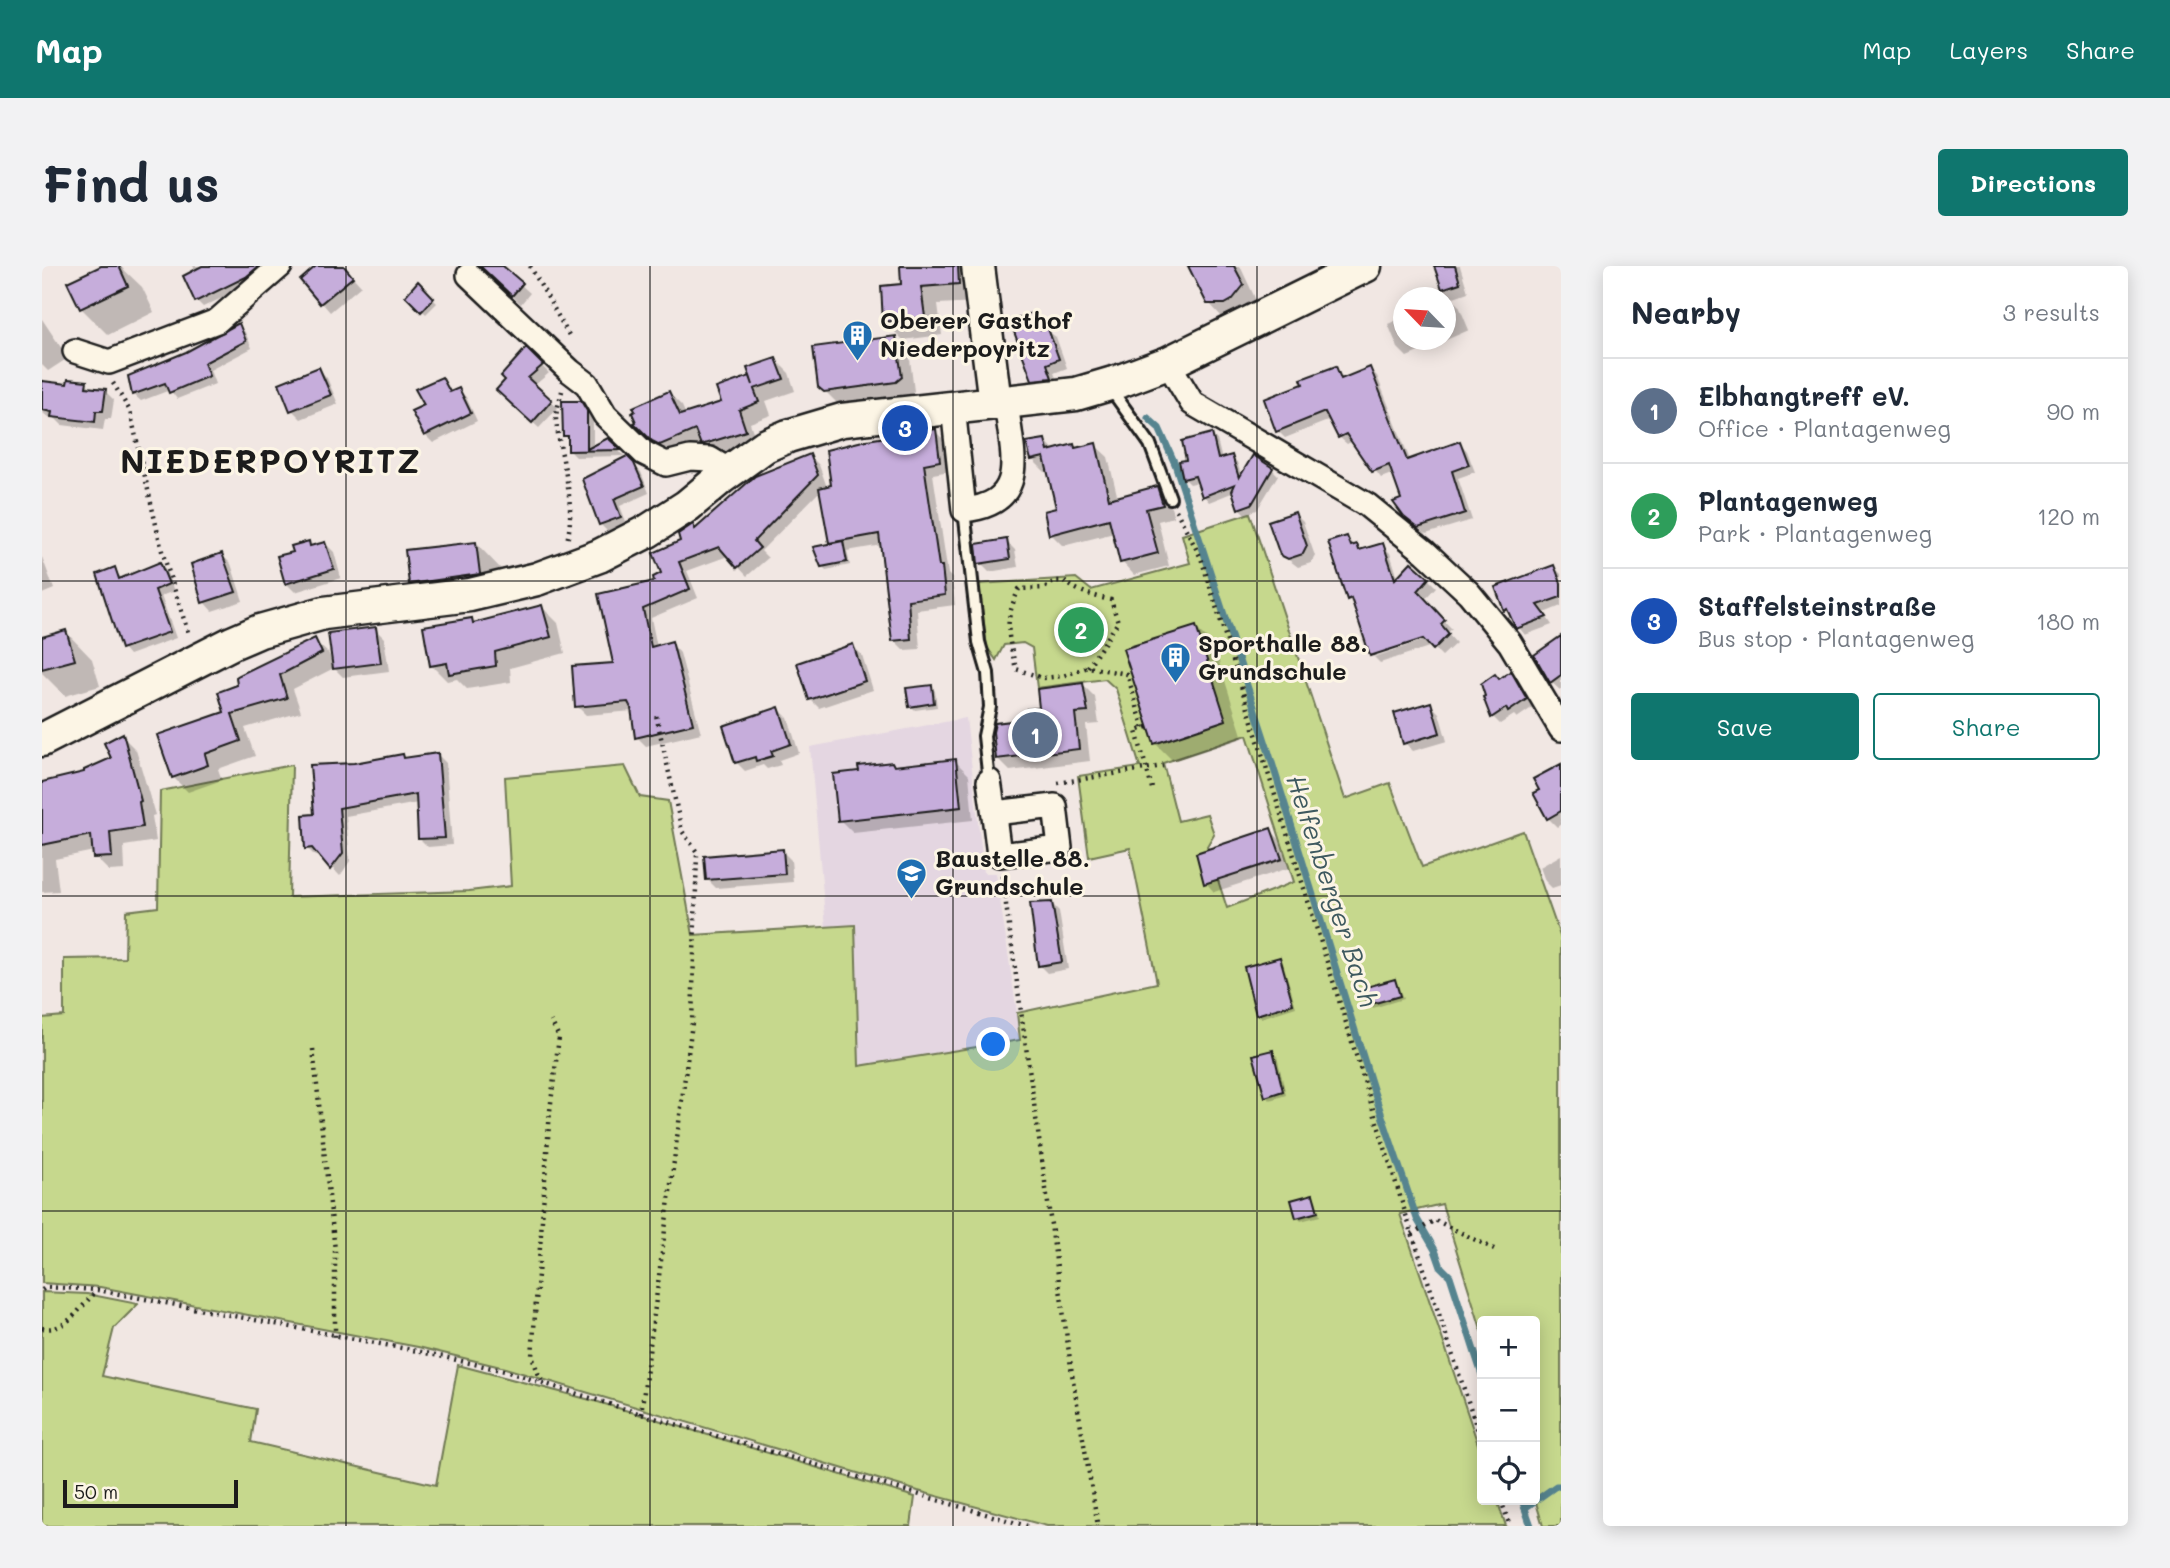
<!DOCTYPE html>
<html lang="en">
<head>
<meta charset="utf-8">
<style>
  body { margin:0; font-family:Mali,sans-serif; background:#f2f2f3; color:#1f2937 }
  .controls { position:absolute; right:21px; bottom:21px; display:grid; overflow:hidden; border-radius:7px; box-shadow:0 4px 18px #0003 }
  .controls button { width:63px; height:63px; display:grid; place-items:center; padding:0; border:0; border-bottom:2px solid #e0e1e3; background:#fff; color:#1f2937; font:35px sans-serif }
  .compass { position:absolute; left:1351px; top:21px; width:63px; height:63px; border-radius:50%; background:#fff; box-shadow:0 4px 18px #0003; rotate:295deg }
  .scale { position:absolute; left:21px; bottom:18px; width:175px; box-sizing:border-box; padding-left:7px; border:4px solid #1c1c1c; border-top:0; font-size:19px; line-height:24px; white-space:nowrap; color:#1c1c1c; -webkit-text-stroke:5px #fcf5e5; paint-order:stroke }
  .you { position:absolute; left:952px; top:779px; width:24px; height:24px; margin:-18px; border:5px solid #fff; border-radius:50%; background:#1a73e8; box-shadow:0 0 0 10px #1a73e833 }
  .badge { display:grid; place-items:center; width:46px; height:46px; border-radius:50%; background:#0f766e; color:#fff; font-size:23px; font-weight:700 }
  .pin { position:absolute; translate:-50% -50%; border:4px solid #fff; box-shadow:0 2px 7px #0006 }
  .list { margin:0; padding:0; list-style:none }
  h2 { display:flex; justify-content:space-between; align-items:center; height:91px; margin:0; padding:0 28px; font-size:30px }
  h2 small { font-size:23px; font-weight:400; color:#747a83 }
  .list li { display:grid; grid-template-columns:46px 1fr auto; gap:21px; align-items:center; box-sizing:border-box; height:105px; padding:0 28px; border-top:2px solid #e0e1e3 }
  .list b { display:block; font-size:26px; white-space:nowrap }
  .list p { margin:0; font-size:23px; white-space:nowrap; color:#747a83 }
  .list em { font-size:23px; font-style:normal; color:#747a83 }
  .actions { display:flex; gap:14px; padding:21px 28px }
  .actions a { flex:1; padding:16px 0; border:2px solid #0f766e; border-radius:7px; text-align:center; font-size:24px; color:#0f766e }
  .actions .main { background:#0f766e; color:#fff }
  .icon { flex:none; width:38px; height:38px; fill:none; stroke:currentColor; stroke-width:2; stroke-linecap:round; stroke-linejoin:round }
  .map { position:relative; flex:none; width:1519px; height:1260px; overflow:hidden; border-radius:7px }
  header { display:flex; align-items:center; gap:42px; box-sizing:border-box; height:98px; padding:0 35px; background:#0f766e; color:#fff }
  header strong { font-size:33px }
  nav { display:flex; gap:38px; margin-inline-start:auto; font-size:24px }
  .intro { display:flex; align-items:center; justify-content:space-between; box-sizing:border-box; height:168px; padding:0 42px }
  h1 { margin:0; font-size:49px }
  .button { padding:18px 32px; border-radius:7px; background:#0f766e; color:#fff; font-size:24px; font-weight:700 }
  main { display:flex; gap:42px; padding:0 42px }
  aside { flex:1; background:#fff; border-radius:7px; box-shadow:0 4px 18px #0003 }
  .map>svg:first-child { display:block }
</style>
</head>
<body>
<header>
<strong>Map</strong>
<nav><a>Map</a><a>Layers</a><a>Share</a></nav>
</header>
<div class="intro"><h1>Find us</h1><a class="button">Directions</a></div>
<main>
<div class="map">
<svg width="1519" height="1260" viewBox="0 0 1519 1260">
  <rect width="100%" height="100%" fill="#f1e7e3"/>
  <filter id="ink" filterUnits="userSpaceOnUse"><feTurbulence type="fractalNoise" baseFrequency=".0143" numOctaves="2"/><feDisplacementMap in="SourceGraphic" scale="14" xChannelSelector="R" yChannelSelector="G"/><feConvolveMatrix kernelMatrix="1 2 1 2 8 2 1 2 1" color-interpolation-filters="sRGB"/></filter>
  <g filter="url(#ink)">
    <polygon fill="#e4d6e1" points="924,452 942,607 954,607 979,773 817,800 812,659 784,662 768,481"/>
    <g fill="#c6d88d" stroke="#717a54" stroke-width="2" fill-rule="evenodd">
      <path d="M1208,247L1303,533L1348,517L1380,601L1481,565L1519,673V1260H1501L1493,1233V1055H1440V1066L1400,938L1358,948L1440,1190V1234H1455L1464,1260H1005L876,1225L463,1102L376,1081L58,1021L0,1017V752L22,750V693L83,692L84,645L116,641L118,525L250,499L247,631L427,625L469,620L463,511L583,500L598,531L626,535L651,669L813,659L817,800L978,774L975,747L1115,717L1088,582L1047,591L1036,510L1098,501L1074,423L1063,413L995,422L990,382L981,377L962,379L954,394L945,381L937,318L1034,312L1049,324L1148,297L1140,269ZM1205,469L1252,616L1185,642L1165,580L1172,568L1165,548L1136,555L1121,497Z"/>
      <polygon points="0,1026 45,1028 96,1038 72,1062 60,1110 214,1143 209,1176 394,1219 416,1099 556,1136 873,1231 869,1260 0,1260"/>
    </g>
    <g fill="#0003" fill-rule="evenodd">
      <polygon points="63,0 78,0 100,21 112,46 66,69 39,42 28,17"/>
      <polygon points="151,0 218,0 222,7 211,17 161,41 155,35 154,5"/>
      <polygon points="277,0 301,0 319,20 288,46 260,14"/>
      <polygon points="432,0 458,0 488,27 479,38 447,7"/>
      <polygon points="859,0 930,0 935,36 896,38 900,69 861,74 843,56 861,20"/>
      <polygon points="1148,0 1198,0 1214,34 1204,48 1197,51 1180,51 1167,37"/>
      <polygon points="1394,0 1418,0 1426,26 1409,32 1417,40 1427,64 1365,91 1356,82 1346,58 1362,51 1362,74 1404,74 1404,33 1409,31 1401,22"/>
      <polygon points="376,18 395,37 384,48 365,30"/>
      <polygon points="992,48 1001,57 1003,63 1014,71 1025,102 1012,107 1018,121 1001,122 992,113"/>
      <polygon points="0,53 26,92 6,105 0,99"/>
      <polygon points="196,60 203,66 210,82 168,104 173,118 135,133 128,124 99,135 92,129 88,111 144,88"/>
      <polygon points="854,72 867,85 872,125 868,129 797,139 778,120"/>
      <polygon points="484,85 507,107 492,120 516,142 497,162 463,131"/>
      <polygon points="734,94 747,107 753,125 724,135 729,149 708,157 715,177 673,190 661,178 632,191 625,188 594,158 627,127 640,140 644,149 681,137 708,112"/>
      <polygon points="1293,102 1302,113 1328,103 1335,110 1368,194 1418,177 1425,185 1433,206 1416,212 1430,254 1384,268 1372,258 1352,207 1339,212 1311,175 1305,178 1297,171 1288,154 1243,172 1236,165 1263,119"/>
      <polygon points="277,103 285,112 296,138 259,153 250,144 239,118"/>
      <polygon points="400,113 410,127 416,124 424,131 435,155 391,177 383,169 372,146 384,140"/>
      <polygon points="44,117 51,123 63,125 72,134 69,153 63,153 61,164 20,159 14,153 7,152 0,146 0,124"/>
      <polygon points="538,137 551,153 551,182 566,174 582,190 534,191 527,184 527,174 522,169"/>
      <polygon points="893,165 904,176 908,205 891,208 906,308 910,312 913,339 875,344 878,383 862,384 852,374 840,279 805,285 808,299 784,304 780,300 791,279 788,276 779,224 719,285 726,292 705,310 686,290 645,305 656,332 609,352 615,381 629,377 638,387 659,467 604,480 595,471 591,445 544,449 535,440 573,399 558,329 615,317 651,260 654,264 768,190 777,199 785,221"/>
      <polygon points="1169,168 1175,174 1180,194 1189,191 1195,196 1200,211 1230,203 1236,209 1215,244 1203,248 1197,242 1192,226 1167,236 1162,230 1157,216 1148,218 1143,213 1146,195"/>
      <polygon points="1003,174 1013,185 1031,180 1035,184 1053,179 1066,191 1076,233 1115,222 1127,235 1132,251 1116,255 1127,300 1092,309 1080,296 1072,267 1021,280 1009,268 1016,244 1007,205 1003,206 990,193"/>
      <polygon points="585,193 599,206 607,227 578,240 585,258 565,265 558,258"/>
      <polygon points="1253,248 1261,256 1273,290 1269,297 1256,301 1239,288"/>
      <path d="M1305,272L1320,285L1340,279L1348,287L1356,312L1386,313L1394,321L1382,334L1410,363L1405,367L1414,377L1400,390L1390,380L1338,397L1330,389L1314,341L1306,333ZM1388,369L1389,372L1332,391V387Z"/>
      <polygon points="964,275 973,284 976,301 947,306 938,297"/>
      <polygon points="266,277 270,281 283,277 292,286 299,312 253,326 244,317"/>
      <polygon points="434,277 460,304 463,334 395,344 369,317"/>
      <polygon points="180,289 189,298 201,335 170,345 162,336"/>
      <polygon points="0,291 12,323 0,328"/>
      <polygon points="117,298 124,305 132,325 119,330 134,372 87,389 81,382 72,303 80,313"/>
      <polygon points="1512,301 1519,308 1519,340 1502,347 1510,359 1483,369 1463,344"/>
      <polygon points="500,341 516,357 523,387 468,402 469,416 425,423 415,413 405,415 389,399 429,354 434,358"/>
      <polygon points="1154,362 1172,380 1201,472 1131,495 1113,477"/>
      <polygon points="333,363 342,372 347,405 301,411 292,402 251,423 259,446 203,462 213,490 176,503 180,514 146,526 131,511 184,447 196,420 272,374 287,388 291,398"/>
      <polygon points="24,366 50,393 58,420 23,430 0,407 0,373"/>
      <polygon points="1519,374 1519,423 1518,424 1509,416"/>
      <polygon points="811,380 820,389 831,424 777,442 768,433"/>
      <polygon points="1468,408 1476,415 1491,441 1475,452 1472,449 1458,458 1451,451 1443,432 1458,415"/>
      <polygon points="1041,419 1053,431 1057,458 1044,459 1048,495 968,505 956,493 988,455 999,443"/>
      <polygon points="889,421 893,425 895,441 873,444 869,440"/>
      <polygon points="1388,438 1397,447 1405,475 1371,485 1363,477"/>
      <polygon points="737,443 746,452 757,487 737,494 739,499 725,503 721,499 703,505 694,496"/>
      <polygon points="80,470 94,484 113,549 110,550 114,575 82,580 83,604 67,605 53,591 52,585 13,593 17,625 0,626 0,518 44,508 71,493"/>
      <polygon points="396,489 404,497 410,579 386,581 378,573 376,537 304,550 308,595 298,610 279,590 273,590 265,582 273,550 312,499 360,490 363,493"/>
      <polygon points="913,495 927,509 931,554 811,567 798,554 853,502"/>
      <polygon points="1519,503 1519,558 1515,561 1506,552 1499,524"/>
      <polygon points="1229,564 1237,573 1247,602 1172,626 1164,617"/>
      <polygon points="740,585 749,594 751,616 674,622 666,614"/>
      <polygon points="1519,589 1519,619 1510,622 1503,615 1498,601"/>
      <polygon points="1009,637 1017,645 1026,703 1005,707 998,700"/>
      <polygon points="1237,693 1241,697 1254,741 1219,752 1215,748"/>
      <polygon points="1353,715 1356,719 1361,733 1331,742 1327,738"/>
      <polygon points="1231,786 1235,790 1244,829 1228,834 1224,830"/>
      <polygon points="1270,930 1274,934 1278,950 1259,955 1255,951"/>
    </g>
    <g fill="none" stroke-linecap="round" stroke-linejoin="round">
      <g stroke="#56848f" stroke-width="7">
        <polyline points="1106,152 1117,162 1133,198 1227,487 1332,826 1375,953 1393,984 1399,1001 1408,1010 1440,1109"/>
        <polyline points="1480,1234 1489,1260"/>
        <polyline points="1483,1242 1514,1220 1519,1220"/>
      </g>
    </g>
    <g fill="#c6addb" stroke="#1c1c1c" stroke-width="2">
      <polygon points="59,0 77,0 86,20 38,43 25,16"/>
      <polygon points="160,0 217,0 204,11 153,36 141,10"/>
      <polygon points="274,0 302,0 311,11 278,38 258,14"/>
      <polygon points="438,0 461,0 481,17 470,30"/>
      <polygon points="858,0 916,0 917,18 879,21 883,51 841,56 839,20 859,18"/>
      <polygon points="1146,0 1192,0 1202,19 1190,34 1183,38 1165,38"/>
      <polygon points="1392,0 1413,0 1418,17 1400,23"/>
      <polygon points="376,15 392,32 379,46 363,30"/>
      <polygon points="992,46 999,63 1005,60 1017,93 1005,98 1010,112 990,114 968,55"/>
      <polygon points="197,57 204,75 162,97 167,110 127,127 123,117 90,129 86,110 144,86"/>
      <polygon points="854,70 860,111 854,116 782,126 776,121 771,81"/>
      <polygon points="484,82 501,99 486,112 510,134 490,157 454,124 463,114 459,110"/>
      <polygon points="734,92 742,113 712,123 717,136 697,144 704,165 659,179 653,164 618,179 610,175 592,157 594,156 590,147 593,145 591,141 627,125 638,149 679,136 674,122 708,110 711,119 705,102"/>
      <polygon points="1294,100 1299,113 1328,101 1365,194 1418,175 1427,199 1410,205 1423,247 1376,262 1362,251 1351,236 1359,233 1347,199 1330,206 1304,168 1296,172 1283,146 1234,166 1222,133 1261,118 1259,113"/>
      <polygon points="277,101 289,129 248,145 237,117"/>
      <polygon points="400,111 408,126 417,122 429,147 382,170 369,145 382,139 373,123"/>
      <polygon points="26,113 45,115 44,121 64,123 61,145 54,145 53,156 9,151 10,146 0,144 0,115 25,118"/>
      <polygon points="520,135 539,135 545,145 545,183 566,172 579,184 526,185 526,170 521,170"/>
      <polygon points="894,163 898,195 882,198 897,300 900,300 903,329 866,334 869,373 850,375 837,268 787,277 777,222 789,219 784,184 825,174"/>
      <polygon points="1170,167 1176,193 1190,189 1197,212 1211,189 1231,202 1210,238 1196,243 1190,225 1193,218 1160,231 1153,210 1141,213 1137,195 1144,194 1140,175"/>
      <polygon points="1003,173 1006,185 1032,178 1033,182 1054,177 1067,233 1115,220 1121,239 1104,243 1116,287 1078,297 1067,253 1007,269 1002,245 1014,242 1002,191 989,194 984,176"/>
      <polygon points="768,188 776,209 712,275 718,282 695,302 677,281 637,296 648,323 601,343 609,381 630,375 651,458 593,472 589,442 586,436 533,441 530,400 571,397 556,328 612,315 611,311 619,307 611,287 638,275 636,268 651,258 653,263 713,210"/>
      <polygon points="585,190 592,197 602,220 572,233 579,251 557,259 540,213"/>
      <polygon points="1253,246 1265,280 1261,288 1246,293 1238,289 1226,255"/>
      <polygon points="1305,270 1309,280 1315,278 1317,284 1341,277 1353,313 1369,296 1387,312 1376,325 1403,354 1399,358 1407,368 1391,384 1381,373 1328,390 1309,332 1305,334 1286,276"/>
      <polygon points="965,273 968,293 936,298 934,278"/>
      <polygon points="267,275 268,280 283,276 292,303 243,318 235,290 251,286 249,280"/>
      <polygon points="801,275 805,296 779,301 771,281"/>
      <polygon points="434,276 438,308 367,318 363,284"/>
      <polygon points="180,287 194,326 160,337 149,298"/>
      <polygon points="118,296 127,318 113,324 128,366 79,383 55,308 73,301 77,313"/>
      <polygon points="1512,299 1519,317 1519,331 1496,339 1505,351 1474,363 1465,343 1462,345 1453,321"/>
      <polygon points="500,339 509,371 453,386 454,400 407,408 405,397 388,400 381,360 430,352 431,357"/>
      <polygon points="1154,360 1184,454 1112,478 1081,383"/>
      <polygon points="334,361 339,397 291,403 286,367"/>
      <polygon points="24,364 33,394 0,403 0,371"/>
      <polygon points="1519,370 1519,409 1508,417 1492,389"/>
      <polygon points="273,372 280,387 238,409 245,432 190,448 199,475 163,488 166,499 130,512 115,469 182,446 176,426 195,419 194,411 197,409"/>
      <polygon points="811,378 823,415 767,434 755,397"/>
      <polygon points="1469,405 1485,433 1466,446 1464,442 1449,452 1441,431 1443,430 1439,418 1453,408 1457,413"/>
      <polygon points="1041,417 1046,446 1033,447 1037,483 954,493 951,466 953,457 986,453 985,443 997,442 995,423"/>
      <polygon points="890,419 892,437 867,441 864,422"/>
      <polygon points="1389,436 1398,467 1361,478 1352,447"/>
      <polygon points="737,441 749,478 729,485 731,490 714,495 713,491 693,497 681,460"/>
      <polygon points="81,467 99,535 97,536 101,561 68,566 70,591 51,592 49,569 0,579 0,516 42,506 42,504 69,492 62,477"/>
      <polygon points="396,487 403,572 376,573 374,528 297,542 301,587 288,604 270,582 263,583 261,549 272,548 268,499 312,497 361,488 362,492"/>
      <polygon points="914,493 919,541 796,555 791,508 817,505 816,500 850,496 852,500"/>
      <polygon points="1519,498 1519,545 1505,553 1491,527 1497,524 1491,513"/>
      <polygon points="1229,562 1240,593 1162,618 1154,587"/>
      <polygon points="741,583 743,608 664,614 662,590"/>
      <polygon points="1010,636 1020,696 996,700 988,637"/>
      <polygon points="1238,691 1251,738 1214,749 1202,701"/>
      <polygon points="1353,713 1358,730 1326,739 1321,722"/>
      <polygon points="1231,784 1241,825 1223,831 1211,789"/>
      <polygon points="1271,928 1276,946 1254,952 1249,934"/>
    </g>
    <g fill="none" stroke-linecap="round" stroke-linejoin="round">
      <defs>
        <g id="lane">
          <polyline points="1068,122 1108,178 1128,232"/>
          <polyline points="922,244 937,376 946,407 948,441 942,470 947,515"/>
        </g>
        <g id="street">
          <polyline points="427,9 528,105 545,118 563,149 602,187 624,198 648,192 668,193 688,205"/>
          <polyline points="33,85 67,96 175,55 238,0"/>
          <polyline points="1126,97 1150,137 1325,239 1383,286 1427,327 1468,377 1519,463"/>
          <path d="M911,141L922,244C990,237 969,185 964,136"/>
          <path d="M947,515C951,540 954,565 957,589L1018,582L1013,540L952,547"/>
        </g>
        <g id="secondary">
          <polyline points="936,0 953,137"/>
          <polyline points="0,474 190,377 218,365 282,347 428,329 495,313 557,290 606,265 645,240 680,211 723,180 746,170 800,154 1034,128 1078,115 1126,97 1323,0"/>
        </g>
      </defs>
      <use href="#lane" stroke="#1c1c1c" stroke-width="16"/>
      <use href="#street" stroke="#1c1c1c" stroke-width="28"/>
      <use href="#secondary" stroke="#1c1c1c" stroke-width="37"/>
      <g stroke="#1c1c1c" stroke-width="4.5" stroke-dasharray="2 5" stroke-linecap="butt">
        <polyline points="488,0 528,71"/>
        <polyline points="71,117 88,145 120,285 147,369"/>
        <path d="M520,125C518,134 514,144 514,153C518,192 535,235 525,275"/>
        <polyline points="1134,244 1159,292 1363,946 1440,1177"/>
        <path d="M1046,401L1076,356L1069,334C1051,330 1036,326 1022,315H1013L1002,322L977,323C961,357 966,368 974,403L1001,412L1021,410L1046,401L1085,408L1102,463"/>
        <polyline points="1106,461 1094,465 1111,526"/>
        <polyline points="1016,517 1121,500"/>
        <polyline points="960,610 1030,1108 1056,1260"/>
        <polyline points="271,783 293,984 293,1071"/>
        <polyline points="1370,968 1393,954 1452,983"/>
        <polyline points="0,1024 4,1021 56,1024 375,1085 463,1105 599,1148 985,1260"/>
        <path d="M0,1062C25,1067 38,1040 55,1025"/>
        <polyline points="499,1115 490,1090 508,845 517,771 509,755"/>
        <polyline points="599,1148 650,757 655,586 640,565 614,449"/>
        <polyline points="1459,1234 1468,1260"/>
      </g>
      <use href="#lane" stroke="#fcf5e5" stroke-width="10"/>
      <use href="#street" stroke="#fcf5e5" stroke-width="23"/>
      <use href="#secondary" stroke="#fcf5e5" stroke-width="32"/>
    </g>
  </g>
  <path fill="none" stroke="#1c1c1c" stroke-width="2" stroke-opacity="0.55" d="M304,0V1260M608,0V1260M911,0V1260M1215,0V1260M0,315H1519M0,630H1519M0,945H1519"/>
  <defs>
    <symbol id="building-pin" viewBox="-11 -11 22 30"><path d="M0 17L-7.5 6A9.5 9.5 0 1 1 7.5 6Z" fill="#1f6fb2" stroke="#fcf5e5"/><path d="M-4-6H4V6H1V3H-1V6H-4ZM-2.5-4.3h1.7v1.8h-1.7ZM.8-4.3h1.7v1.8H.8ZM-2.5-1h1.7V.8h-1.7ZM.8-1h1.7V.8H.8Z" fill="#fff"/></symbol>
    <symbol id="school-pin" viewBox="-11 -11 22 30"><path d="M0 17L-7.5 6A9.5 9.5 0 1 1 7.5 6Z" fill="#1f6fb2" stroke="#fcf5e5"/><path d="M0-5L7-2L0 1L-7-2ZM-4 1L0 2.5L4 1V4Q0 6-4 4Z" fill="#fff"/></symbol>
  </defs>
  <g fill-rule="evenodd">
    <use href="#building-pin" x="798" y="52" width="35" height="47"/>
    <use href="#building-pin" x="1116" y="374" width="35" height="47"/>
    <use href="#school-pin" x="852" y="590" width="35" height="47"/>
  </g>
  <g text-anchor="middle" stroke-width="6" stroke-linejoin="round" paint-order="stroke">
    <g font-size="24" font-weight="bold" fill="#1c1c1c" stroke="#fcf5e5" text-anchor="start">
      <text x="838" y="63">Oberer Gasthof<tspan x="838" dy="28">Niederpoyritz</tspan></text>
      <text x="1156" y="386">Sporthalle 88.<tspan x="1156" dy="28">Grundschule</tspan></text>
      <text x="893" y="601">Baustelle 88.<tspan x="893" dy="28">Grundschule</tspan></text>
    </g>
    <g font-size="26" font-style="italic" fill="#3e595f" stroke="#fcf5e5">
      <text transform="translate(1290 625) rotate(72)" y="9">Helfenberger Bach</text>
    </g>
    <g font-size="32" font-weight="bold" letter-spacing="2" fill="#1c1c1c" stroke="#fcf5e5">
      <text x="229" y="207">NIEDERPOYRITZ</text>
    </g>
  </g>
</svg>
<div class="controls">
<button>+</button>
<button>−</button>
<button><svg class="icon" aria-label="locate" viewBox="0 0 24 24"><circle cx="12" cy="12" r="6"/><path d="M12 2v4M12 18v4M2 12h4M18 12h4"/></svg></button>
</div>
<svg class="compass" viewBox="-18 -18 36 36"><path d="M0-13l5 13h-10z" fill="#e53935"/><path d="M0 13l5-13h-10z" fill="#747a83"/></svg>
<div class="scale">50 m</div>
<div class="you"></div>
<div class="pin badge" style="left:993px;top:469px;background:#5c6f8a">1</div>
<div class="pin badge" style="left:1039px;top:364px;background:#2e9e5b">2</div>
<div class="pin badge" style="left:863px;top:162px;background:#1a4fb4">3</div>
</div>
<aside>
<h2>Nearby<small>3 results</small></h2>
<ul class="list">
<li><span class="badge" style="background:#5c6f8a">1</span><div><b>Elbhangtreff eV.</b><p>Office · Plantagenweg</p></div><em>90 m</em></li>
<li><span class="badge" style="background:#2e9e5b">2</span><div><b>Plantagenweg</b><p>Park · Plantagenweg</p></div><em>120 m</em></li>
<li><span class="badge" style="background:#1a4fb4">3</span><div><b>Staffelsteinstraße</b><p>Bus stop · Plantagenweg</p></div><em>180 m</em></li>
</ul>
<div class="actions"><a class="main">Save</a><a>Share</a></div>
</aside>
</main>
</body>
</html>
